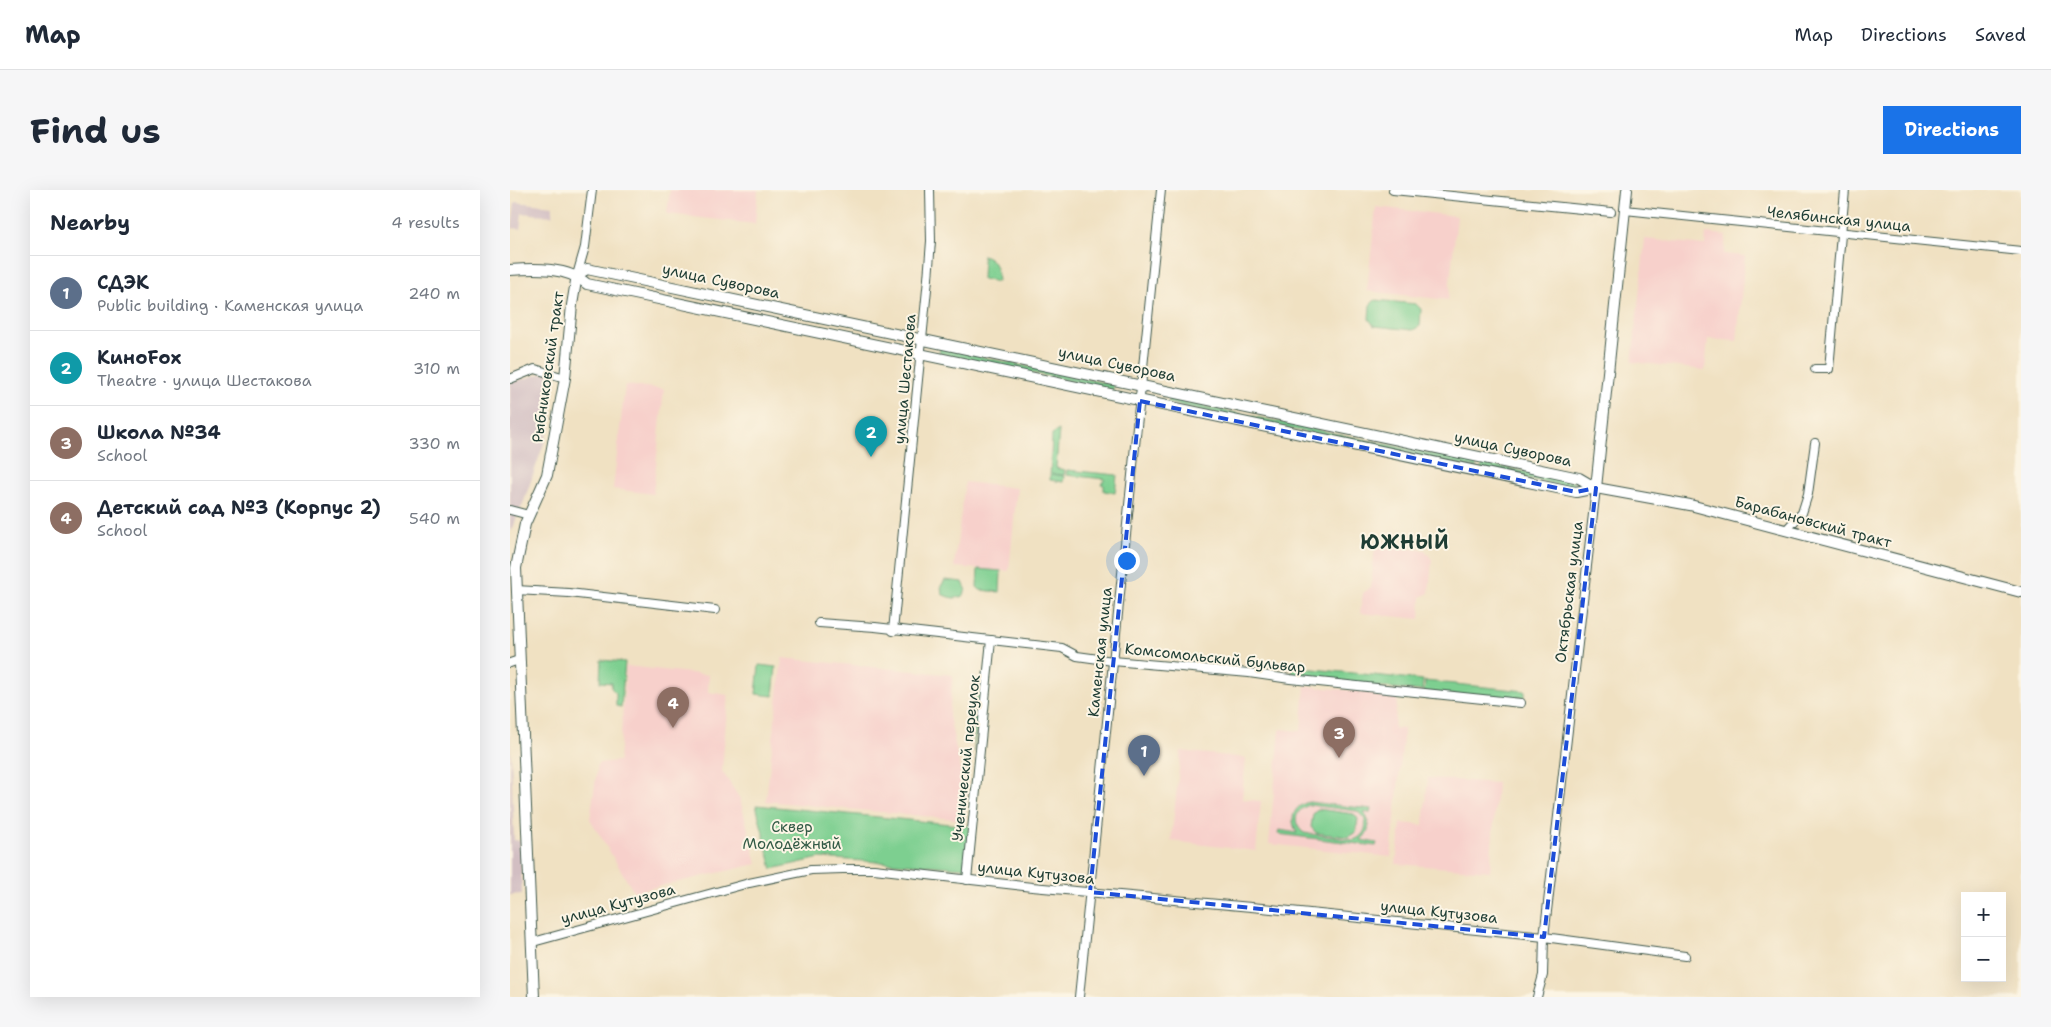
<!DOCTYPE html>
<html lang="en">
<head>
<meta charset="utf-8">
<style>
  body { margin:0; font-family:"Shantell Sans",sans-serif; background:#f6f6f7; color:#1f2937 }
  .controls { position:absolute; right:15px; bottom:15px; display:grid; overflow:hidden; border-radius:0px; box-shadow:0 5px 20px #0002 }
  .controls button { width:45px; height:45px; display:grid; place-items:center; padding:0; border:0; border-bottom:1px solid #e0e1e3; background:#fff; color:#1f2937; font:25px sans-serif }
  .you { position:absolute; left:616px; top:370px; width:18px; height:18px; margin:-12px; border:4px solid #fff; border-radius:50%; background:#1a73e8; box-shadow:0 0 0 8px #1a73e833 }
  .badge { display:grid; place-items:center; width:32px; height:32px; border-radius:50%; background:#1a73e8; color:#fff; font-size:16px; font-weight:700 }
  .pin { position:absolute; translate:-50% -41px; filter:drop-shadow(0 1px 2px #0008) }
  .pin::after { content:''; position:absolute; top:26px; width:18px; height:15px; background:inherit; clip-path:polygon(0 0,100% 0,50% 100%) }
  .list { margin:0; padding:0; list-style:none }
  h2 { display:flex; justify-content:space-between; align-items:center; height:65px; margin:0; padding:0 20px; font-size:21px }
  h2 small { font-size:16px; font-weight:400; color:#747a83 }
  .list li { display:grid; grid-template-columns:32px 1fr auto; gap:15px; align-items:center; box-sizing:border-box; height:75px; padding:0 20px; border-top:1px solid #e0e1e3 }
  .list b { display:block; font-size:19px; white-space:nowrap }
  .list p { margin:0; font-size:16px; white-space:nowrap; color:#747a83 }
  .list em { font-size:16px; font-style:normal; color:#747a83 }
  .map { position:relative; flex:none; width:1511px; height:807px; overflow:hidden; border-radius:0px }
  header { display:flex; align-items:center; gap:30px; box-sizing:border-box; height:70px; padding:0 25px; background:#fff; border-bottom:1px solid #e0e1e3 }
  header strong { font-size:24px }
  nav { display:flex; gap:28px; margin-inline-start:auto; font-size:18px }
  .intro { display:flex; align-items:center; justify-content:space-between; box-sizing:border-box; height:120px; padding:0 30px }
  h1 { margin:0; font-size:35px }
  .button { padding:12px 22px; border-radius:0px; background:#1a73e8; color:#fff; font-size:18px; font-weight:700 }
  main { display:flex; gap:30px; padding:0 30px }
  aside { flex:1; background:#fff; border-radius:0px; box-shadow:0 5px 20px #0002 }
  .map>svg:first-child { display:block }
</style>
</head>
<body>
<header>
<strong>Map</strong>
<nav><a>Map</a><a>Directions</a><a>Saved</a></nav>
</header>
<div class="intro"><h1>Find us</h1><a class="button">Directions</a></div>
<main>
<aside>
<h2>Nearby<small>4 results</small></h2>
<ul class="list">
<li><span class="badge" style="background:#5c6f8a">1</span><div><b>СДЭК</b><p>Public building · Каменская улица</p></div><em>240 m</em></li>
<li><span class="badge" style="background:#0f9aa8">2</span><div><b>КиноFox</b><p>Theatre · улица Шестакова</p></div><em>310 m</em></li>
<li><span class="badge" style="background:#8d6e63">3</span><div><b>Школа №34</b><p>School</p></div><em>330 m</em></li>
<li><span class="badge" style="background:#8d6e63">4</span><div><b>Детский сад №3 (Корпус 2)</b><p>School</p></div><em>540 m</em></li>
</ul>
</aside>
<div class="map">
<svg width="1511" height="807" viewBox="0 0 1511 807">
  <rect width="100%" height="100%" fill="#fcf5e5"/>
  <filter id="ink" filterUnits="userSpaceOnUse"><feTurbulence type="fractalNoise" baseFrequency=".02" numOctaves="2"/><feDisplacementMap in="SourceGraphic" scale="10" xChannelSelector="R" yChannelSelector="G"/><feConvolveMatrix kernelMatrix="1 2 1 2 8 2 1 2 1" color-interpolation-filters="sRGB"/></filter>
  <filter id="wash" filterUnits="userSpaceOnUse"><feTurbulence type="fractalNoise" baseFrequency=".0096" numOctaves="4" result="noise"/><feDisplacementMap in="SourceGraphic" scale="20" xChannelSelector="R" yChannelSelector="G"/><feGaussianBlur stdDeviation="1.12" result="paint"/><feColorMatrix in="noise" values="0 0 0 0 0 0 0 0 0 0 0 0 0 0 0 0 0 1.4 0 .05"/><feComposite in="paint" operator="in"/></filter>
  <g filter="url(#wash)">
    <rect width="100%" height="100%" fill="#f0e1c2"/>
    <g fill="#f7d0cb">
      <polygon points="160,0 248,0 245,34 157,24"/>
      <polygon points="866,17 947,26 938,110 857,101"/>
      <polygon points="1196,43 1216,45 1214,64 1235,66 1227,151 1198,149 1195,180 1122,172 1135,49 1195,55"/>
      <polygon points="115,195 154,199 143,304 103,299"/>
      <polygon points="455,292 507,298 499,381 444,377"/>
      <polygon points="865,356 915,360 922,370 919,403 911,407 910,429 850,423 853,403 861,397"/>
      <polygon points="272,468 443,485 439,526 456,604 454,630 256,611"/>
      <polygon points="116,476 199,485 198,502 218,505 212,581 230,609 247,674 124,702 80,629 88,573 109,571"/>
      <polygon points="795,496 888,505 884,538 894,539 881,667 759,654 770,539 791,541"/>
      <polygon points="671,561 736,568 732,609 751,611 746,661 661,651"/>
      <polygon points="918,588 987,593 980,681 886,674 891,633 913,635"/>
    </g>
    <g fill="#d2bec2">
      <polygon points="5,12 43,16 42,26 12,23 10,39 2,38"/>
      <polygon points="44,180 36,247 14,311 0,343 0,193"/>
      <polygon points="0,537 4,650 10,651 12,704 0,705"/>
    </g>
    <g fill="#7dcf90" stroke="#4e8662" fill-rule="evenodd">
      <path d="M473,65C486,69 487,80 488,92L472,89Z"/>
      <polygon points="865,110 906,114 911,119 910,136 903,140 864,136 859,129 860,115"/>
      <polygon points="430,158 604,195 603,200 429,163"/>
      <polygon points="659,209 967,273 966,278 658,213"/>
      <polygon points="549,240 546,278 555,280 554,285 542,284 554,286 553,292 540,290 542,244"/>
      <polygon points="972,273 1065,292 1063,298 971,279"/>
      <polygon points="557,280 607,285 605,303 594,301 594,295 591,294 595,289 556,285"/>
      <polygon points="468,379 491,381 490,402 470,400 467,397"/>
      <path d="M435,390L453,392L456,399L454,405C447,410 439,408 432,404L431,396Z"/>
      <polygon points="91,470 115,472 111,517 106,516 106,503 101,498 102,493 90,492"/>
      <polygon points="249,475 266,477 263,506 246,504"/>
      <polygon points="783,477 913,490 912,501 782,488"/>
      <polygon points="915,491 1015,501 1015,508 1007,507 1006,511 914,502"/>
      <polygon points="463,494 471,495 464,562 464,543 460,523"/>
      <path d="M799,612L861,619L860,623L854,622C861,633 860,642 851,650L867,653L866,656L768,644L769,640L787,643C779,629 783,616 799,612ZM800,615L847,621L855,629C857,640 853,647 843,650L794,643C782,634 784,619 800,615Z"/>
      <polygon points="246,615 460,636 456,678 310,668 262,679"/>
      <polygon points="808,619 844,624 848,629 846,642 838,647 806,643 801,637 803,624"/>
    </g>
  </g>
  <g filter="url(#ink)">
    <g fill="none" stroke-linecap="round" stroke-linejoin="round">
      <defs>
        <g id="minor">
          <polyline points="883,0 1101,22"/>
          <polyline points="1115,20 1511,61"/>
          <polyline points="67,85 75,57 82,0"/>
          <polyline points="1305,179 1319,179 1335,0"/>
          <polyline points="0,189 25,179 55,188"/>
          <polyline points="0,320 19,325"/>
          <polyline points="1276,340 1292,323 1298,304 1305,253"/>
          <polyline points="6,400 59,403 205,420"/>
          <polyline points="309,433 365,437 552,458 567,466 603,471 739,483 780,489 1011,513"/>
          <polyline points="383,441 418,89 421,51 420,0"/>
          <polyline points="0,473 9,470"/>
          <polyline points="457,690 481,450"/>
          <polyline points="23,752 239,693 301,680 333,679 364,679 522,697 752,718 1034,747 1175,766"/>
          <polyline points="569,807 651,0"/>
          <polyline points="1027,807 1033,785 1034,747 1086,298"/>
        </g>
        <g id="major">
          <path d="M0,80C25,78 58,77 77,94L1066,302L1086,298L1180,315L1511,402"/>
          <polyline points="67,85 77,79 1069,288 1086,298"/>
          <polyline points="1086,298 1117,0"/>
          <polyline points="24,807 6,378 15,334 37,285 55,188 62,115 67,85"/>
        </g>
      </defs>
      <use href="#minor" stroke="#3e5649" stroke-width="10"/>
      <use href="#major" stroke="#3e5649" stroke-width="12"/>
      <use href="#minor" stroke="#fff" stroke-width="8"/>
      <use href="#major" stroke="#fff" stroke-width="10"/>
    </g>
  </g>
  <path fill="none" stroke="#1d4ed8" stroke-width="4" stroke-dasharray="10 6" stroke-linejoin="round" d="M630,211L1066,302L1086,298L1034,747L580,702Z"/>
  <g text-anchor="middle" stroke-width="4" stroke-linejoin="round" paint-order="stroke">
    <g font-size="15" fill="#1f3d34" stroke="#fcf5e5">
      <text transform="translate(1329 29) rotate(6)" y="5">Челябинская улица</text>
      <text transform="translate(211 91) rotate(12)" y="5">улица Суворова</text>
      <text transform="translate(607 174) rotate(12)" y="5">улица Суворова</text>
      <text transform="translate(38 177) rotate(-82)" y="5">Рыбниковский тракт</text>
      <text transform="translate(395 189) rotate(-85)" y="5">улица Шестакова</text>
      <text transform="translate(1003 259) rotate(12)" y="5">улица Суворова</text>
      <text transform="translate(1303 332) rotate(15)" y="5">Барабановский тракт</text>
      <text transform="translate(1059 402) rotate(-83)" y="5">Октябрьская улица</text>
      <text transform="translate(590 462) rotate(-84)" y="5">Каменская улица</text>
      <text transform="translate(705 468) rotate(6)" y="5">Комсомольский бульвар</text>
      <text transform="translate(456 568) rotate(-84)" y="5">Ученический переулок</text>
      <text transform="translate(526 683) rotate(6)" y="5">улица Кутузова</text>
      <text transform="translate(108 714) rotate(-15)" y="5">улица Кутузова</text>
      <text transform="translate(929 722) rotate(6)" y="5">улица Кутузова</text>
    </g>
    <g font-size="15" fill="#325a46" stroke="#fcf5e5">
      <text x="282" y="642">Сквер<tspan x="282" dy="17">Молодёжный</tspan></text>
    </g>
    <g font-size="20" font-weight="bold" letter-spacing="1" fill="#1f3d34" stroke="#fcf5e5">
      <text x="895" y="359">ЮЖНЫЙ</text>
    </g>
  </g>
</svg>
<div class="controls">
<button>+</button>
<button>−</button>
</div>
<div class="you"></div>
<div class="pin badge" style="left:634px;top:586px;background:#5c6f8a">1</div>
<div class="pin badge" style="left:361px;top:267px;background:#0f9aa8">2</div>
<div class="pin badge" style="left:829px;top:568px;background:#8d6e63">3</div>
<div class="pin badge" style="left:163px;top:538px;background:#8d6e63">4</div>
</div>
</main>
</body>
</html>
